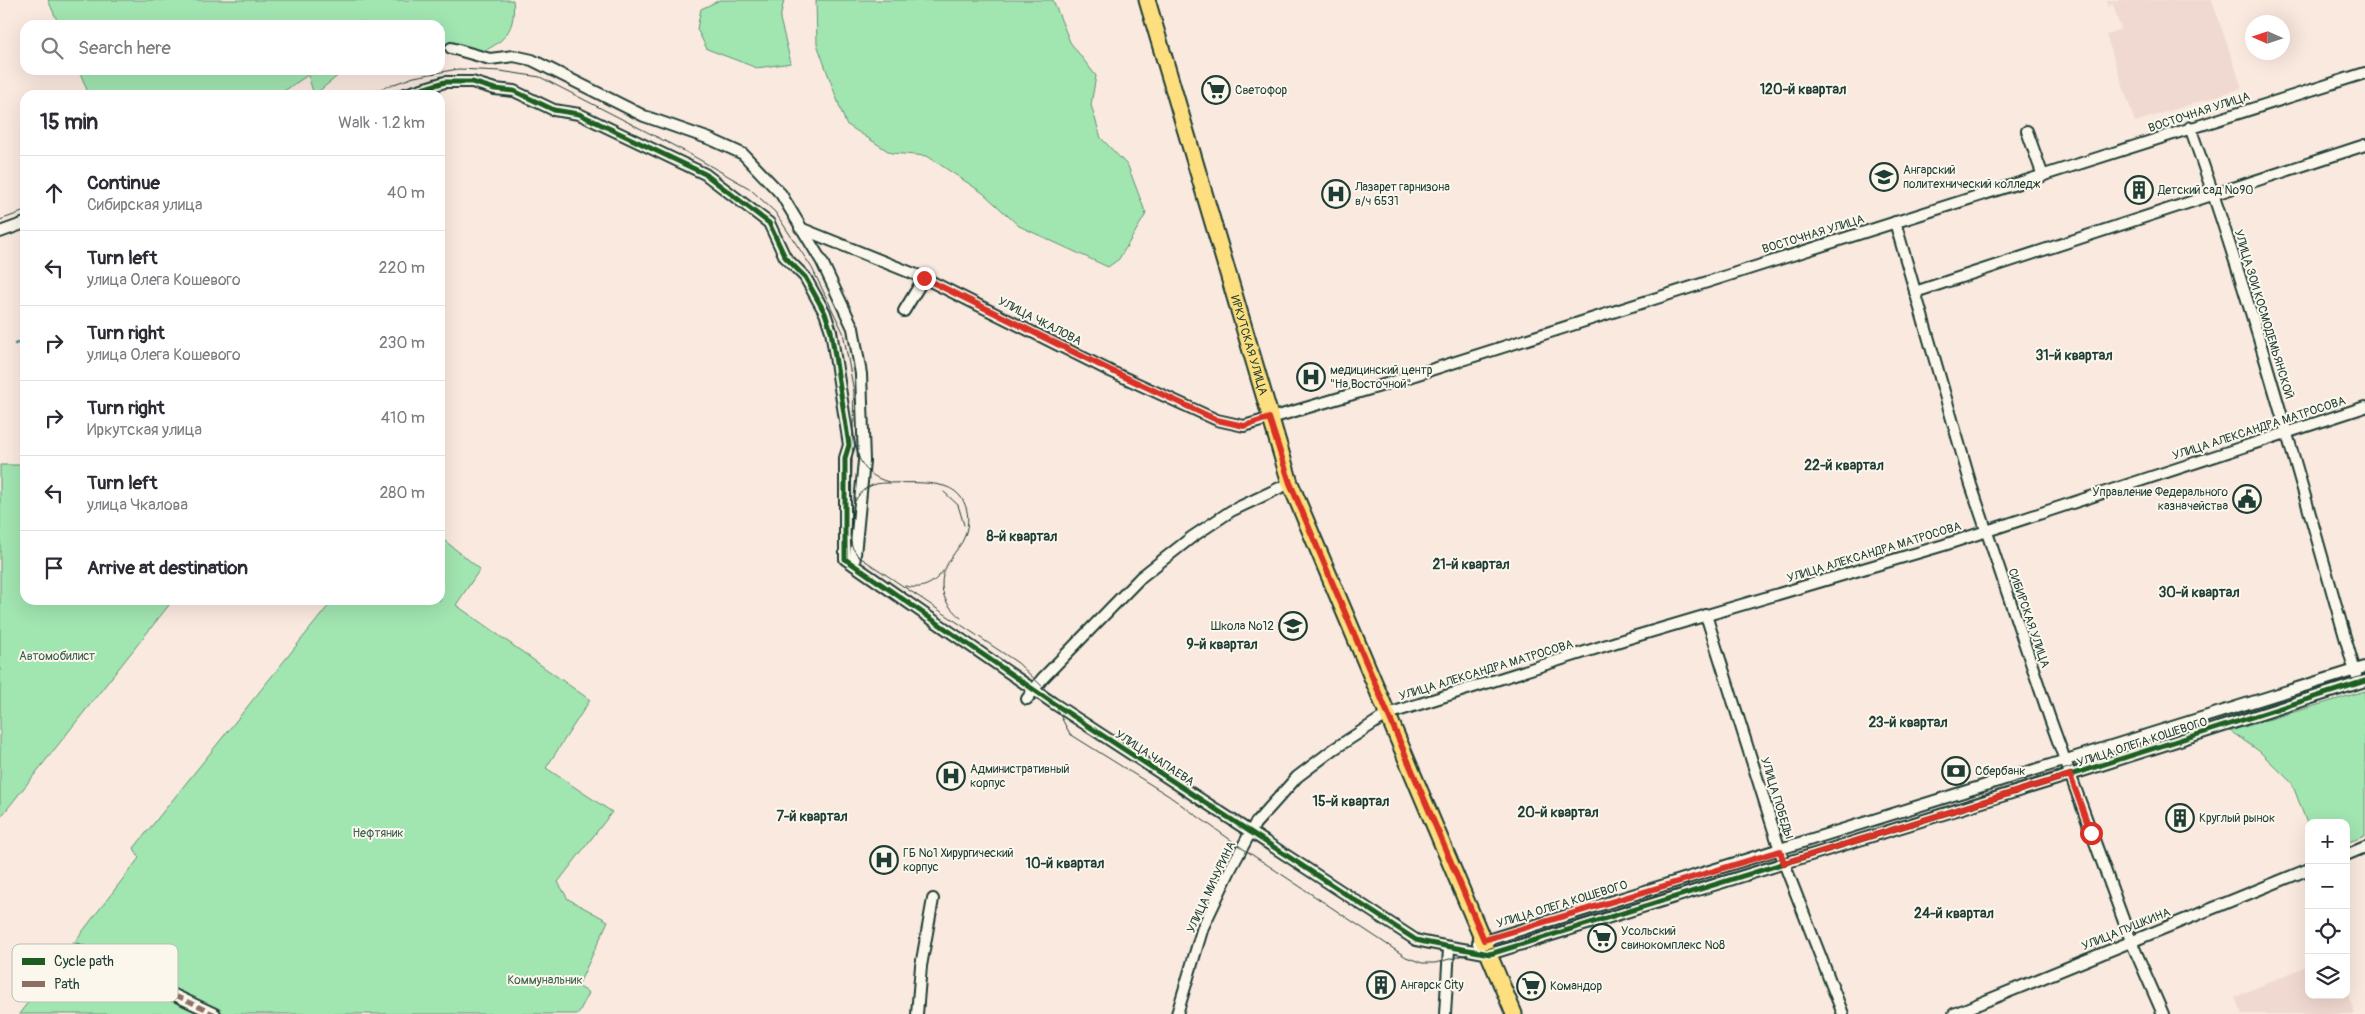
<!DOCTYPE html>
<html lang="en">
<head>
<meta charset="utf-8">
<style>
  body { margin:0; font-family:Pangolin,sans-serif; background:#f7f7f7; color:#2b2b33 }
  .controls { position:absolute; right:15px; bottom:15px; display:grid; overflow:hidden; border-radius:10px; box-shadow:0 5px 20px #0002 }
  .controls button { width:45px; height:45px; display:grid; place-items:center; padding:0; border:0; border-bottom:1px solid #e1e1e2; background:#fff; color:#2b2b33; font:25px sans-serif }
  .compass { position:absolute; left:2245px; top:15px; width:45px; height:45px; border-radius:50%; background:#fff; box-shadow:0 5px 20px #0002; rotate:273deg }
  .stop { position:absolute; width:15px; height:15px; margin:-11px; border:4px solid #d93025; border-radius:50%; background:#fff }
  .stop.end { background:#d93025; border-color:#fff; box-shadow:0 1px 5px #0008 }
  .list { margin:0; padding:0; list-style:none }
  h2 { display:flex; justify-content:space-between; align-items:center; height:65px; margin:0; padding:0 20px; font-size:21px }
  h2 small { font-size:16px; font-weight:400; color:#7c7c81 }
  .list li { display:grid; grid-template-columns:32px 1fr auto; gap:15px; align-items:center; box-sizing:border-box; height:75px; padding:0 20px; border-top:1px solid #e1e1e2 }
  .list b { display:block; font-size:19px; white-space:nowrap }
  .list p { margin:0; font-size:16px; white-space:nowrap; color:#7c7c81 }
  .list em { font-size:16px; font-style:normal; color:#7c7c81 }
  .icon { flex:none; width:28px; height:28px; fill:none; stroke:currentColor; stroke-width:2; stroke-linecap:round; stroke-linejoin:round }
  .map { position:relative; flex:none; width:2365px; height:1014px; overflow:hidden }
  .search { position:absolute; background:#fff; box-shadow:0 5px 20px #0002; left:20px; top:20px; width:425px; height:55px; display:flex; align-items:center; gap:12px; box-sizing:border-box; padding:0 18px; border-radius:15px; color:#7c7c81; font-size:19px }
  .panel { position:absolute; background:#fff; box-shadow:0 5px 20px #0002; left:20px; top:90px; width:425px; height:515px; border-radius:15px }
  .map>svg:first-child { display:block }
</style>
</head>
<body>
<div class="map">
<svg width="2365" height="1014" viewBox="0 0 2365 1014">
  <rect width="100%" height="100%" fill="#fae9df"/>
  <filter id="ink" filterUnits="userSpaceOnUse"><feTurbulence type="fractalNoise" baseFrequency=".02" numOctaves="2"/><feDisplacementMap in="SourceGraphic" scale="10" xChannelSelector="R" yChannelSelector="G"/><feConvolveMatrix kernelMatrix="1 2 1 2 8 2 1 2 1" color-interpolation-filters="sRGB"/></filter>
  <g filter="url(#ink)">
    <g fill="#f0d9d0">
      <polygon points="2107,0 2212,0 2242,88 2135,122 2106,35 2121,29 2112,2 2109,8"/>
      <polygon points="2309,965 2309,995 2346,995 2346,990 2355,1014 2242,1014 2235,997"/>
    </g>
    <g fill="#a1e5b1" stroke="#609172">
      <path d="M48,0H513C517,35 499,46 469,57L440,40V25H371L362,22L361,25H59Z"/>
      <polygon points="720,0 784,0 780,19 791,63 757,68 707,49 697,29 701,9"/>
      <polygon points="816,0 1053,0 1070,42 1096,76 1091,105 1101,138 1128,166 1146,214 1119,259 1108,267 1019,226 983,193 927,156 891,153 846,124 817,44"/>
      <polygon points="79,70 335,70 340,74 314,95 308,75 278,95 89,95"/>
      <polygon points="0,465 25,465 25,600 173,600 0,818"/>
      <polygon points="440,537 480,569 456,605 590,700 546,768 612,812 558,882 568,899 608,921 578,986 589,993 578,1014 19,1014 139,858 134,848 333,600 440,600"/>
      <polygon points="2365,691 2365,836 2346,843 2346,823 2309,823 2309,829 2292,783 2259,751 2230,731"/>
    </g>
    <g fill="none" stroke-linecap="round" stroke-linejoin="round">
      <polyline stroke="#598d9b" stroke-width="2.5" points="15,344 25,340"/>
      <defs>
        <g id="street">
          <polyline points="451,48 490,59 514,56 532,60 644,116 710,139 743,154 781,194 822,262 853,328 861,374 864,461 854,565"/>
          <path d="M402,95L445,82H472L495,89L514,91L554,110L579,114L705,174L769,223L785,257L805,277L825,313L831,331L849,445L845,458V559L1053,703L1416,940C1441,946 1465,949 1490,954L2070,775L2365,681"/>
          <path d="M2190,127C2254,307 2303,492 2356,675"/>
          <polyline points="2027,131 2043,176"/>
          <polyline points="1895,222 1971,485 2050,719 2131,941 2163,1014"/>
          <polyline points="800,228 924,278 1110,371 1217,420 1244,426 1377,387 2365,73"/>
          <polyline points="0,232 25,223"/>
          <polyline points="1915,292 2365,145"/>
          <polyline points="904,311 924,278"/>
          <polyline points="1706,615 1784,863 1843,1014"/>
          <polyline points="1027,699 1042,679 1141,577 1192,537 1231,511 1290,483"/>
          <polyline points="2346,855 2365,847"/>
          <polyline points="1478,943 2365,667"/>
          <polyline points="78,950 215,1014"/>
          <polyline points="917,1014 921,966 933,899"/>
          <polyline points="1177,1014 1203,927 1231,868 1255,824 1297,777 1334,749 1388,714 1626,639 1944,545 2365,407"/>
          <polyline points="1445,1014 1449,949"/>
          <polyline points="1954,1014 2309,869"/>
        </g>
        <g id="primary">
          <path id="s1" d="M1147,0L1290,483L1514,1014"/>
        </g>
      </defs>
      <use href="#street" stroke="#1f3d34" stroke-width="14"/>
      <use href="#primary" stroke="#1f3d34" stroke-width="19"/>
      <use href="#street" stroke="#fbf7ec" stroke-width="10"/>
      <use href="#primary" stroke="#fddf80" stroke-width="15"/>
      <g stroke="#1f3d34" stroke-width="1">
        <polyline points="363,95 414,77 458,69 500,71 540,77 686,152 749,188 775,212 812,268 843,332 854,392 850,536 852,547 858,556 1018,663 1047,691 1070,734 1169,796 1242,848 1406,957 1422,963 1435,963 1523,939 2365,675"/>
        <polyline points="0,220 25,211"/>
        <path d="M856,446C859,465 869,477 889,482"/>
        <polyline points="944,492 958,505 964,525"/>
        <path d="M853,507C857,493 867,484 883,483C902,483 926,481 944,486C969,493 973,522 962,542C953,556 941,568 942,586C943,600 951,610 961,618"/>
        <path d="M905,586C921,590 933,585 943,571"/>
      </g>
      <polyline stroke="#8d6e63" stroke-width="4" stroke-dasharray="8 4" stroke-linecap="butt" points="78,950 215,1014"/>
      <defs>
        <path id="cycleway" d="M402,95L445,82H472L495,89L514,91L554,110L579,114L705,174L769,223L785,257L805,277L825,313L831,331L849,445L845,458V559L1053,703L1416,940C1441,946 1465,949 1490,954L2070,775L2365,681"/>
      </defs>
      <use href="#cycleway" stroke="#fbf7ec" stroke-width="8"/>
      <use href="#cycleway" stroke="#1b5e20" stroke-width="5"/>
    </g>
  </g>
  <g fill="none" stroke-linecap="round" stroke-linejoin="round" filter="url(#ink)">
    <polyline stroke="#d93025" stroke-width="6" points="924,278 1110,370 1217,420 1244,426 1269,418 1290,483 1484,940 1780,851 1784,863 2070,775 2091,833"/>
  </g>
  <defs>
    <symbol id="supermarket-ring" viewBox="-11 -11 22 22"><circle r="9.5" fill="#fbf7ec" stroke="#1f3d34" stroke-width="1.5"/><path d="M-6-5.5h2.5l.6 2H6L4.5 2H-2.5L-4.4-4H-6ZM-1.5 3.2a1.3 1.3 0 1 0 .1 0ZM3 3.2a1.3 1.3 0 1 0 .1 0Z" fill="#1f3d34"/></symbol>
    <symbol id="school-ring" viewBox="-11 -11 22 22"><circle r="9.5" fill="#fbf7ec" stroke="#1f3d34" stroke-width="1.5"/><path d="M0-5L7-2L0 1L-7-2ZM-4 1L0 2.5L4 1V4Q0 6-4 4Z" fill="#1f3d34"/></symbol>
    <symbol id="building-ring" viewBox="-11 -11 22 22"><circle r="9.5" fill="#fbf7ec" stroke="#1f3d34" stroke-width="1.5"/><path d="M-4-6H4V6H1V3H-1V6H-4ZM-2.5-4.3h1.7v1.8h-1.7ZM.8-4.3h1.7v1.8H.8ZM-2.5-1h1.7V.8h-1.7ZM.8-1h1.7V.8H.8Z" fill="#1f3d34"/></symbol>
    <symbol id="hospital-ring" viewBox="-11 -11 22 22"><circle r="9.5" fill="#fbf7ec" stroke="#1f3d34" stroke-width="1.5"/><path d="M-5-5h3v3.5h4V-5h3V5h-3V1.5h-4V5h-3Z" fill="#1f3d34"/></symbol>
    <symbol id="civic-ring" viewBox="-11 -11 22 22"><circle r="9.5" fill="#fbf7ec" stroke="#1f3d34" stroke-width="1.5"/><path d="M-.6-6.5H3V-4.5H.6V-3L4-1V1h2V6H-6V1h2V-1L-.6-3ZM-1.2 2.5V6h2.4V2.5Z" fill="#1f3d34"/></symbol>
    <symbol id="bank-ring" viewBox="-11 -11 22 22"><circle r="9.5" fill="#fbf7ec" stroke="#1f3d34" stroke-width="1.5"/><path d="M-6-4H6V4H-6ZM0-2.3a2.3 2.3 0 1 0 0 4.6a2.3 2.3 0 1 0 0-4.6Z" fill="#1f3d34"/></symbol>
  </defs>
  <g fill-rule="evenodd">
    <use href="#supermarket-ring" x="1200" y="74" width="32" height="32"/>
    <use href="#school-ring" x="1868" y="161" width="32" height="32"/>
    <use href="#building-ring" x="2123" y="174" width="32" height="32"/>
    <use href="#hospital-ring" x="1320" y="178" width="32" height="32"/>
    <use href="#hospital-ring" x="1295" y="361" width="32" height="32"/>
    <use href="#civic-ring" x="2231" y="483" width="32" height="32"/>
    <use href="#school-ring" x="1277" y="610" width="32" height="32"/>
    <use href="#bank-ring" x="1940" y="755" width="32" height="32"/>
    <use href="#hospital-ring" x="935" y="760" width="32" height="32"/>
    <use href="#building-ring" x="2164" y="802" width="32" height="32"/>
    <use href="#hospital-ring" x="868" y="844" width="32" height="32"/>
    <use href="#supermarket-ring" x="1586" y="922" width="32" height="32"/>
    <use href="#building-ring" x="1365" y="969" width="32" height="32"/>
    <use href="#supermarket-ring" x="1515" y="970" width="32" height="32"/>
  </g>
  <g text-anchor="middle" stroke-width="4" stroke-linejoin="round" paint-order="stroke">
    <g font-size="12" fill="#1f3d34" stroke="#fbf7ec" text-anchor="start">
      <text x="1235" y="94">Светофор</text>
      <text x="1903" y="174">Ангарский<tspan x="1903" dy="14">политехнический колледж</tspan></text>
      <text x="1355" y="191">Лазарет гарнизона<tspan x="1355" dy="14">в/ч 6531</tspan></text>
      <text x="2158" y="194">Детский сад №90</text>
      <text x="1330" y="374">медицинский центр<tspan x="1330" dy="14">"На Восточной"</tspan></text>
      <text x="2228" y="496" text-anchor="end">Управление Федерального<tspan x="2228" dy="14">казначейства</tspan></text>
      <text x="1274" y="630" text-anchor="end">Школа №12</text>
      <text x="970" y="773">Административный<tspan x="970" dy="14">корпус</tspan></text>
      <text x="1975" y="775">Сбербанк</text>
      <text x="2199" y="822">Круглый рынок</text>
      <text x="903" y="857">ГБ №1 Хирургический<tspan x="903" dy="14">корпус</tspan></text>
      <text x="1621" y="935">Усольский<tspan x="1621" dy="14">свинокомплекс №8</tspan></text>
      <text x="1400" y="989">Ангарск City</text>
      <text x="1550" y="990">Командор</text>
    </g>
    <g font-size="12" fill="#1f3d34" stroke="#fbf7ec">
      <text transform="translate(2199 112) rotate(-18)" y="4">ВОСТОЧНАЯ УЛИЦА</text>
      <text transform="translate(1813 234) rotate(-17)" y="4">ВОСТОЧНАЯ УЛИЦА</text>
      <text transform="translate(2264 314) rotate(73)" y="4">УЛИЦА ЗОИ КОСМОДЕМЬЯНСКОЙ</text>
      <text transform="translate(1040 321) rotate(27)" y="4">УЛИЦА ЧКАЛОВА</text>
      <text dy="4" stroke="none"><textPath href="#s1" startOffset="360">ИРКУТСКАЯ УЛИЦА</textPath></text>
      <text transform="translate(2259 428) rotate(-18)" y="4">УЛИЦА АЛЕКСАНДРА МАТРОСОВА</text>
      <text transform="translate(1874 552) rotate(-17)" y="4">УЛИЦА АЛЕКСАНДРА МАТРОСОВА</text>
      <text transform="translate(2029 618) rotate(71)" y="4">СИБИРСКАЯ УЛИЦА</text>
      <text transform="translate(1486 670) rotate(-17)" y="4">УЛИЦА АЛЕКСАНДРА МАТРОСОВА</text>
      <text transform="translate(2142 742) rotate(-18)" y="4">УЛИЦА ОЛЕГА КОШЕВОГО</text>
      <text transform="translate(1155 758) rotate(33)" y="4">УЛИЦА ЧАПАЕВА</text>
      <text transform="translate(1777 798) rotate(73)" y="4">УЛИЦА ПОБЕДЫ</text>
      <text transform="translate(1211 887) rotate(-65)" y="4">УЛИЦА МИЧУРИНА</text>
      <text transform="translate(1562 904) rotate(-17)" y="4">УЛИЦА ОЛЕГА КОШЕВОГО</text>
      <text transform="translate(2126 929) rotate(-22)" y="4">УЛИЦА ПУШКИНА</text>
    </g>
    <g font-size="12" fill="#395f4d" stroke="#fbf7ec">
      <text x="57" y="660">Автомобилист</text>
      <text x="378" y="837">Нефтяник</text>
      <text x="545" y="984">Коммунальник</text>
    </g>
    <g font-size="14" font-weight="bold" fill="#1f3d34" stroke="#fbf7ec">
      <text x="1803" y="94">120-й квартал</text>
      <text x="2074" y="360">31-й квартал</text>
      <text x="1844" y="470">22-й квартал</text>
      <text x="1022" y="541">8-й квартал</text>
      <text x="1471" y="569">21-й квартал</text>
      <text x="2199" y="597">30-й квартал</text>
      <text x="1222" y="649">9-й квартал</text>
      <text x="1908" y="727">23-й квартал</text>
      <text x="1351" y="806">15-й квартал</text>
      <text x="1558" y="817">20-й квартал</text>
      <text x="812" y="821">7-й квартал</text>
      <text x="1065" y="868">10-й квартал</text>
      <text x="1954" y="918">24-й квартал</text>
    </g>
  </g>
  <rect x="12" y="944" width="166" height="58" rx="8" fill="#fbf7ec" stroke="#b9bfb5" stroke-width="1"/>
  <rect x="22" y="958" width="23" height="7" fill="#1b5e20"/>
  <rect x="22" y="981" width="23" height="6" fill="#8d6e63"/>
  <g font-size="14" fill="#1f3d34">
    <text x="54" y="966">Cycle path</text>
    <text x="54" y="989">Path</text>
  </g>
</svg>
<div class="controls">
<button>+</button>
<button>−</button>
<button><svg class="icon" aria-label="locate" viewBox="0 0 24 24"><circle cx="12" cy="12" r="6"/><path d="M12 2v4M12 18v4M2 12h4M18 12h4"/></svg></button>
<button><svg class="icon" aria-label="layers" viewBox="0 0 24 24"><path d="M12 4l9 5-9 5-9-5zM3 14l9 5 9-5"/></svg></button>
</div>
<svg class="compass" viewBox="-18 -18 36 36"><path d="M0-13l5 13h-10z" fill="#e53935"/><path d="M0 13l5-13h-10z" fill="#7c7c81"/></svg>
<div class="stop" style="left:2091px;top:833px"></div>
<div class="stop end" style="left:924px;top:278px"></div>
<div class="search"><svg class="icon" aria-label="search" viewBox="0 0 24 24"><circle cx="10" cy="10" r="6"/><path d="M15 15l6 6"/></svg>Search here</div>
<section class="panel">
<h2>15 min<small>Walk · 1.2 km</small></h2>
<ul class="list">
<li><svg class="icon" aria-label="ahead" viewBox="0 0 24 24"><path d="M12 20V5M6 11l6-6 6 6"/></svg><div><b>Continue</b><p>Сибирская улица</p></div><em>40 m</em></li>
<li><svg class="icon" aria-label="left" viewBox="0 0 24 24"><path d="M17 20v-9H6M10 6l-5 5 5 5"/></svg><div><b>Turn left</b><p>улица Олега Кошевого</p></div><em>220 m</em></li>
<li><svg class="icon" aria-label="right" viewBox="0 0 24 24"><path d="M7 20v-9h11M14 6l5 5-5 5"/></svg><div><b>Turn right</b><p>улица Олега Кошевого</p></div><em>230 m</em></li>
<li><svg class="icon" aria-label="right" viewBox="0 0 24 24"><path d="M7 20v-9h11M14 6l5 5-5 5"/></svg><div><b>Turn right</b><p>Иркутская улица</p></div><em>410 m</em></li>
<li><svg class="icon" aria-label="left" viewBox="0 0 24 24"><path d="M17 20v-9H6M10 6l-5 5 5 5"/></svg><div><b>Turn left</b><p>улица Чкалова</p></div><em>280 m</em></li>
<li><svg class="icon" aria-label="arrive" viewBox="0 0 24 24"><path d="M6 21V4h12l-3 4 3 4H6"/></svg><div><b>Arrive at destination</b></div></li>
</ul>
</section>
</div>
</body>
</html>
